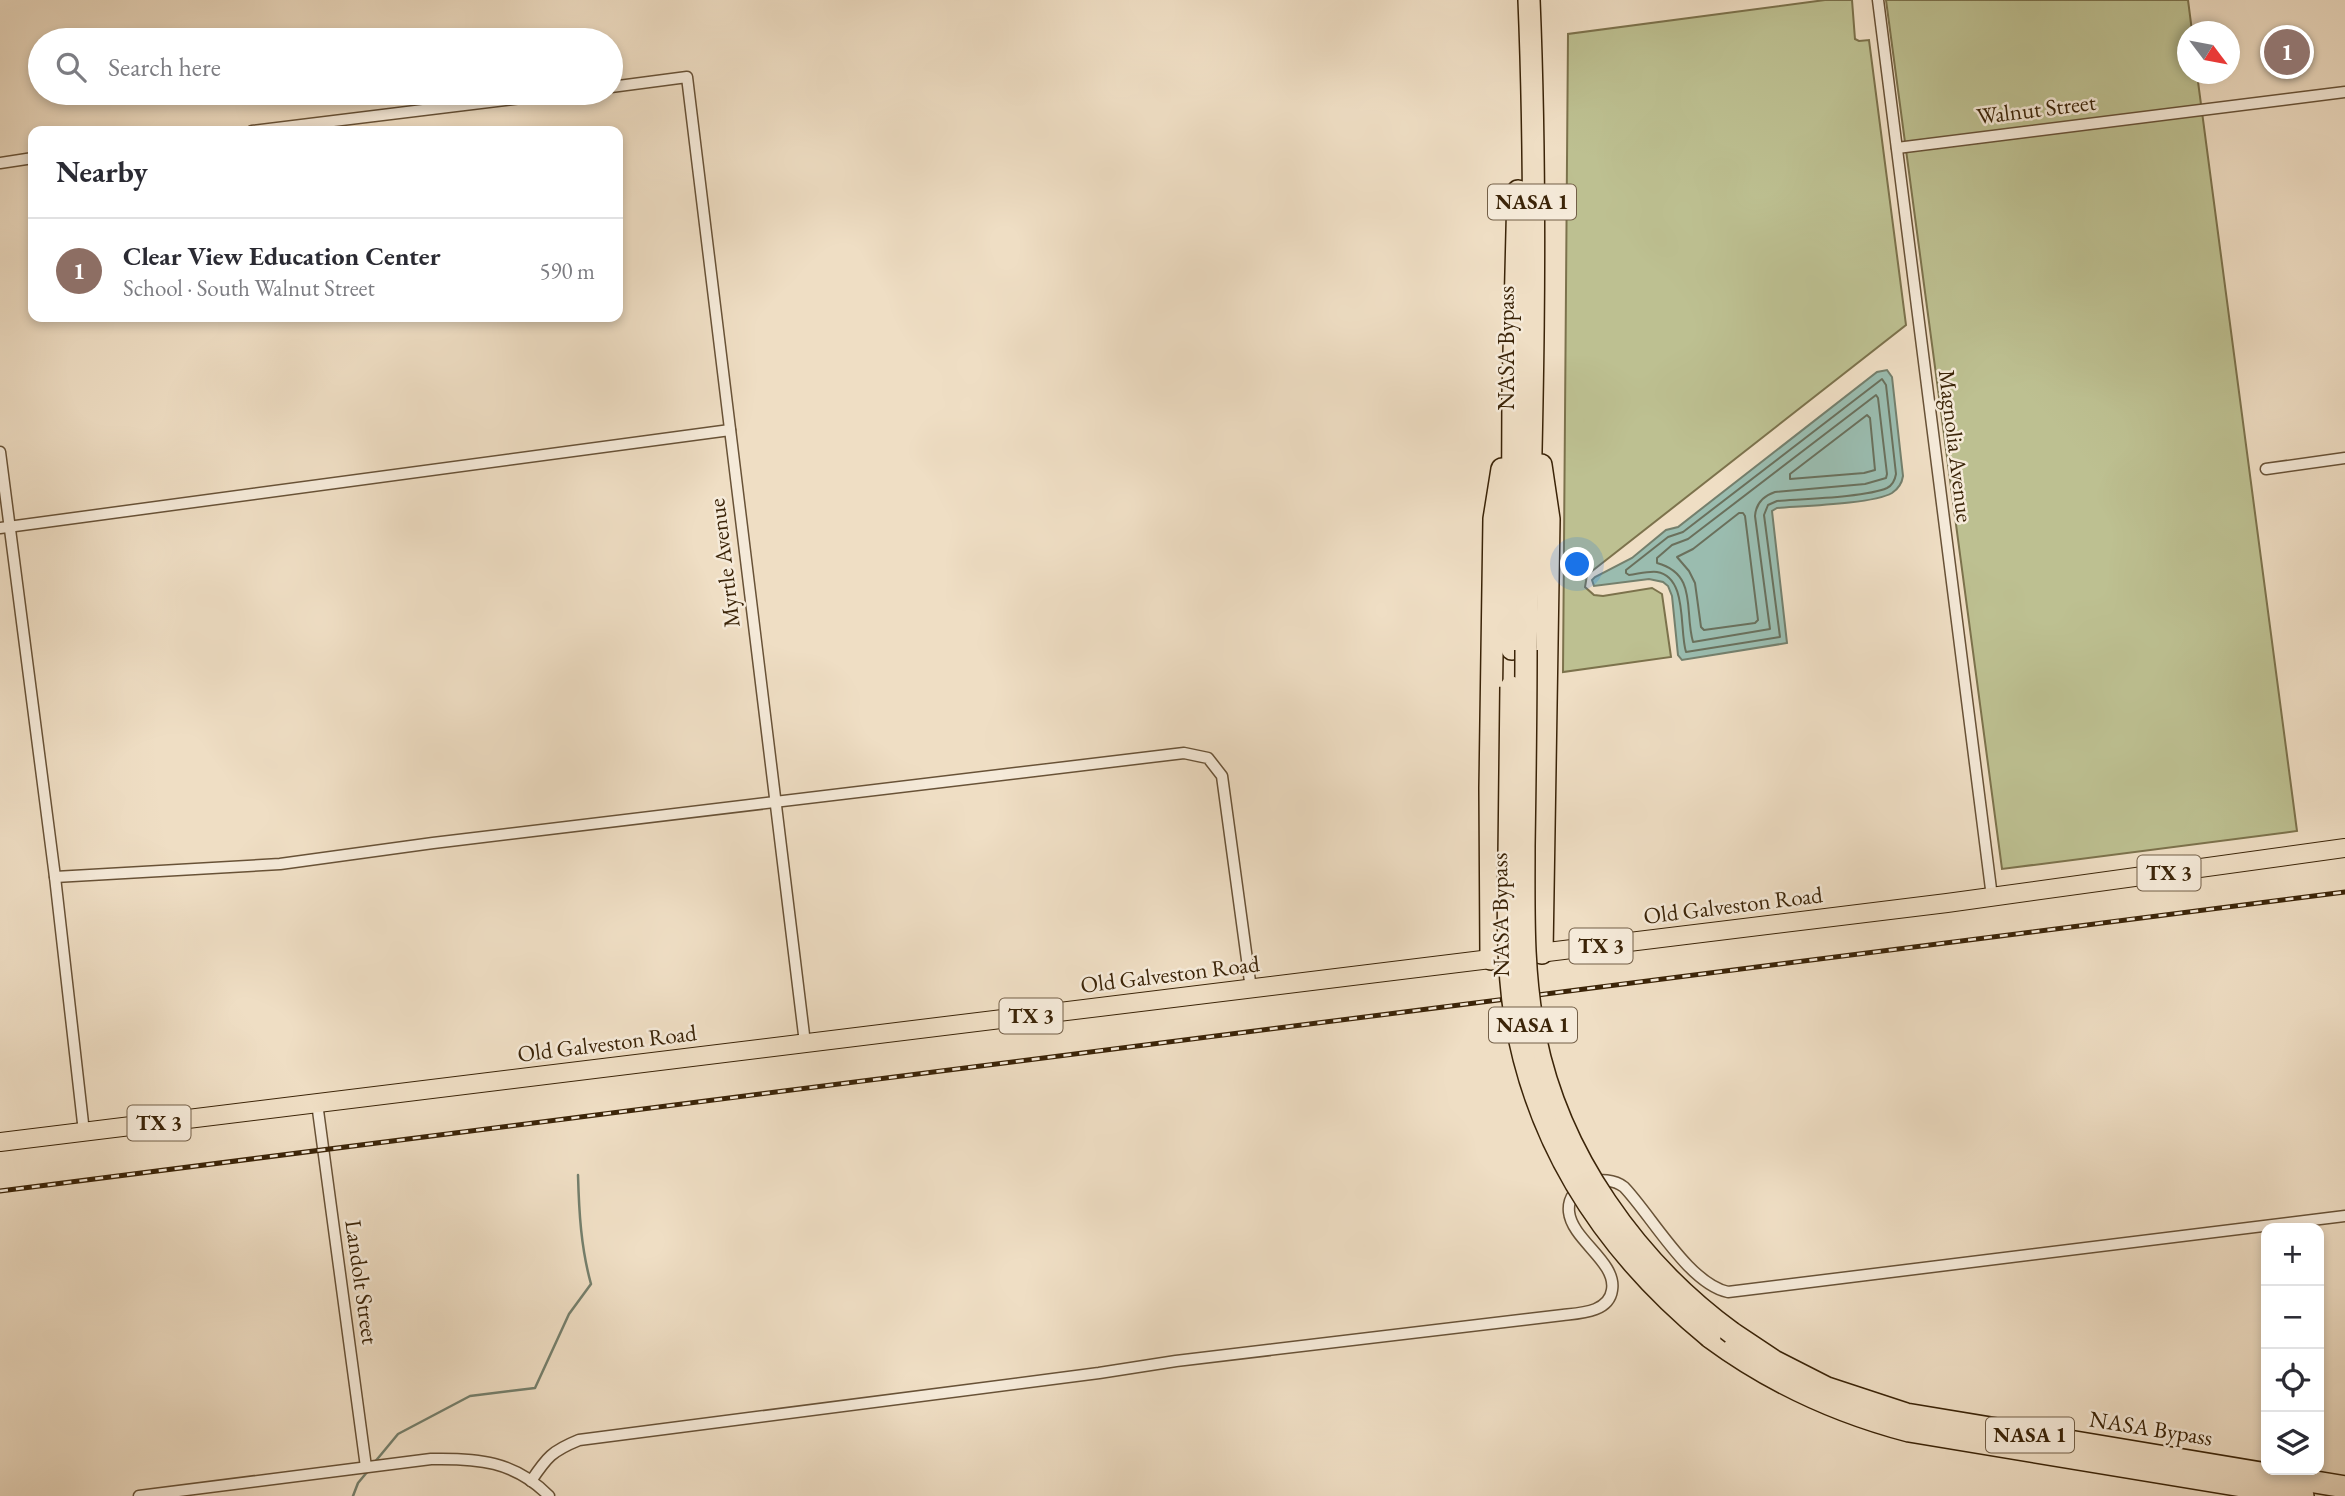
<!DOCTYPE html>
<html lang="en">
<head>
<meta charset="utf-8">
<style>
  body { margin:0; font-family:"EB Garamond",serif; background:#f7f7f7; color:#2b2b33 }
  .controls { position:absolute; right:21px; bottom:21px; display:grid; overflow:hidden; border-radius:14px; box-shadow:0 4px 10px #0003 }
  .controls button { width:63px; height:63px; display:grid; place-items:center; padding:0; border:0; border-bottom:2px solid #e1e1e2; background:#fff; color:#2b2b33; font:35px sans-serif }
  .compass { position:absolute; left:2177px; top:21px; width:63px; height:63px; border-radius:50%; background:#fff; box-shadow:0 4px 10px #0003; rotate:122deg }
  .you { position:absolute; left:1578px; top:565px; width:24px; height:24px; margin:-18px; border:5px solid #fff; border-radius:50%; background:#1a73e8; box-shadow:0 0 0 10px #1a73e833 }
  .badge { display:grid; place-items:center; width:46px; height:46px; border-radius:50%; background:#8f2418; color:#fff; font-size:23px; font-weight:700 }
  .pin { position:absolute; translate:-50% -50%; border:4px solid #fff; box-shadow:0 2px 7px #0006 }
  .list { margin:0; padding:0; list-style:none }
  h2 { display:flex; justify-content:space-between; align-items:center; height:91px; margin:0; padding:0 28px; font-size:30px }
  h2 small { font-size:23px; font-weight:400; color:#7c7c81 }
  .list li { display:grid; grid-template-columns:46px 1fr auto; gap:21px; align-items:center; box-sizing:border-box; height:105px; padding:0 28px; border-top:2px solid #e1e1e2 }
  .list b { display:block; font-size:26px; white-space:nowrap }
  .list p { margin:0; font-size:23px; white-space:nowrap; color:#7c7c81 }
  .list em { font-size:23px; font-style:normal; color:#7c7c81 }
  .icon { flex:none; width:38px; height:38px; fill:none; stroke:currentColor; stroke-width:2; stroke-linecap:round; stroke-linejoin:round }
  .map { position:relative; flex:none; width:2345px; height:1496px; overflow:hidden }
  .search { position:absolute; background:#fff; box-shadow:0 4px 10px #0003; left:28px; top:28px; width:595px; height:77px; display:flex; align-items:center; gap:18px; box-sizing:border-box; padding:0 24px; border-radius:38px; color:#7c7c81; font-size:26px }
  .panel { position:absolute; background:#fff; box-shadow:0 4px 10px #0003; left:28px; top:126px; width:595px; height:196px; border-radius:14px }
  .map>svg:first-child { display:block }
</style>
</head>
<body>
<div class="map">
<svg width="2345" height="1496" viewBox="0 0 2345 1496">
  <rect width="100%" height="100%" fill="#efdec4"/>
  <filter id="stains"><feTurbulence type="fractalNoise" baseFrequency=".00286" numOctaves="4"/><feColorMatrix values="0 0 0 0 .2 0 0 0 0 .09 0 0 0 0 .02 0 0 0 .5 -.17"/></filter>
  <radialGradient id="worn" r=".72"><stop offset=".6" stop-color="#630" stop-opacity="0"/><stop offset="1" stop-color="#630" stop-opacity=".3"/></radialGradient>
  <g fill="#bdc091" stroke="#7c724c" stroke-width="2">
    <polygon points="1825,0 1852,0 1855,39 1859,41 1869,40 1906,325 1587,575 1585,587 1594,595 1603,596 1652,588 1662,594 1671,657 1563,672 1568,34"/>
    <polygon points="1886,0 2188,0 2192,31 2188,32 2188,74 2197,74 2297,831 2002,869"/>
  </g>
  <path fill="#9abcaf" stroke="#747f6c" stroke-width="2" d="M1887,370L1892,377L1903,476C1902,483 1898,489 1892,493C1873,504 1802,506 1777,508L1772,511L1787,643L1682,660L1678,655L1672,596L1668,586L1663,582L1649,579L1594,586L1592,580L1595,577L1632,558L1666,530L1678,527L1877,372Z"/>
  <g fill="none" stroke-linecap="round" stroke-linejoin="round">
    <g stroke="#6a705c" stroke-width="2">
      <path d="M1882,379L1886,385L1896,474C1895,480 1893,485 1887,488C1867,497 1802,499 1777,501L1768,505L1764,515L1780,637L1686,652C1679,630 1688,577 1657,572C1648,571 1638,574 1629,575L1626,573V570L1668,537L1683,532Z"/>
      <path d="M1876,395L1878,398L1887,474L1886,478L1865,484L1775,492C1763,496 1756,503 1755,516L1770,629L1693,642C1684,611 1698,574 1657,563V558L1672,545L1688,539Z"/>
      <polygon points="1867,415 1870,418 1875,470 1864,473 1790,479 1790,474"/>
      <polygon points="1739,513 1743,513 1745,516 1758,620 1755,623 1704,630 1701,627 1695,583 1689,571 1677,557 1693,549"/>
    </g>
    <g stroke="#747f6c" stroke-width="2.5">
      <path d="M374,1463L398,1434L470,1396L535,1388L569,1314L591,1284C581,1248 579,1212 578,1175"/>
      <polyline points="353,1496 358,1483 368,1471"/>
    </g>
    <defs>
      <g id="minor">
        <polyline points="1878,0 1992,897"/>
        <path d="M611,87L687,77C729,399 763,722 805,1043"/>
        <polyline points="252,131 562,93"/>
        <polyline points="1897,148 2345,92"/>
        <polyline points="0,163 33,158"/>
        <polyline points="0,452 55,877 84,1132"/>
        <polyline points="2266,469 2345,458"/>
        <polyline points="0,528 730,430"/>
        <polyline points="55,877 280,864 433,843 1184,753 1208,758 1222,776 1251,989"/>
        <polyline points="317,1103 366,1467"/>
        <path d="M531,1481C547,1457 552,1451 579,1440L1099,1373L1176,1361L1563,1315C1581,1313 1609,1312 1612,1290C1617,1262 1572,1240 1569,1212C1566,1183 1605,1172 1624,1187C1651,1215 1689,1284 1728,1292L2345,1216"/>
        <path d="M139,1496L431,1459C477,1458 515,1461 549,1496"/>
      </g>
      <polyline id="primary" points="0,1142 1947,903 2345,848"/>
      <g id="motorway">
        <polyline points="1541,465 1549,519 1542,953"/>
        <polyline points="1512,649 1513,394 1518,191"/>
        <path d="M1526,650C1532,434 1538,216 1529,0"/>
        <polyline points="1491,959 1490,788 1494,519 1502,469"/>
        <polyline points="1732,1333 1774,1361 1827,1388 1906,1414 2345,1487"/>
        <path d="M1710,1337C1771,1382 1836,1412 1909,1431L2303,1496"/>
      </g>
    </defs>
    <use href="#minor" stroke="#685237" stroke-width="13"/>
    <use href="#primary" stroke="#3b2408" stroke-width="20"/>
    <use href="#motorway" stroke="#3b2408" stroke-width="24"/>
    <use href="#minor" stroke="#f5ead9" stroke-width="10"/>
    <use href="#primary" stroke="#efdec4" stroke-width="18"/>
    <use href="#motorway" stroke="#efdec4" stroke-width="21"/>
    <defs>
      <polyline id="rail" points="0,1191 2345,892"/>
    </defs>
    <use href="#rail" stroke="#3b2408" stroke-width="5"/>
    <use href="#rail" stroke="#f5ead9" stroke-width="2.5" stroke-dasharray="8" stroke-linecap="butt"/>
    <defs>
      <g id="motorway-bridge">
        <path d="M1526,650C1526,715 1525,781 1524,846C1524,910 1522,973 1535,1036C1559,1155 1635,1262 1732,1333"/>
        <path d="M1511,687C1510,743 1510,800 1509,857C1508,910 1507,964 1515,1016C1537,1148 1609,1254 1710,1337"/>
      </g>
    </defs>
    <use href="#motorway-bridge" stroke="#3b2408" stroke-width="24" stroke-linecap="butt"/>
    <use href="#motorway-bridge" stroke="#efdec4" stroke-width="21"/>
  </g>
  <g text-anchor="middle" stroke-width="5" stroke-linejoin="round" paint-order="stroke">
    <g fill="#f5ead9" stroke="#735f47" stroke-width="2">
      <rect x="1488" y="184.5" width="88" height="35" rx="5"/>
      <rect x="2137.5" y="855.5" width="63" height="35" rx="5"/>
      <rect x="1569.5" y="928.5" width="63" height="35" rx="5"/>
      <rect x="999.5" y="998.5" width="63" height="35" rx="5"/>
      <rect x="1489" y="1007.5" width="88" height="35" rx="5"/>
      <rect x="127.5" y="1105.5" width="63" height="35" rx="5"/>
      <rect x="1986" y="1417.5" width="88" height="35" rx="5"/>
    </g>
    <g font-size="21" font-weight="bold" fill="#3b2408">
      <text x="1532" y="209">NASA 1</text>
      <text x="2169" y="880">TX 3</text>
      <text x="1601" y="953">TX 3</text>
      <text x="1031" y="1023">TX 3</text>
      <text x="1533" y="1032">NASA 1</text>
      <text x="159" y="1130">TX 3</text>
      <text x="2030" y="1442">NASA 1</text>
    </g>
    <g font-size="23" fill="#3b2408" stroke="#f5ead9">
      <text transform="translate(2036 109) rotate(-7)" y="8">Walnut Street</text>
      <text transform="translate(1506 348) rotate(-90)" y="8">NASA Bypass</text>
      <text transform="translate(1956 446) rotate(83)" y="8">Magnolia Avenue</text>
      <text transform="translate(724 563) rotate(-97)" y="8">Myrtle Avenue</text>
      <text transform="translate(1733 905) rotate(-7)" y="8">Old Galveston Road</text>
      <text transform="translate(1500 915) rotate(-91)" y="8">NASA Bypass</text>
      <text transform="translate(1170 974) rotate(-7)" y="8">Old Galveston Road</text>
      <text transform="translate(607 1043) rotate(-7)" y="8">Old Galveston Road</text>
      <text transform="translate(362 1282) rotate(82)" y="8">Landolt Street</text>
      <text transform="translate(2151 1428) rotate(9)" y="8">NASA Bypass</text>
    </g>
  </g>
  <rect width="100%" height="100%" filter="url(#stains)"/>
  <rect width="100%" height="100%" fill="url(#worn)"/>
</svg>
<div class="controls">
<button>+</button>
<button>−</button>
<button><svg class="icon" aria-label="locate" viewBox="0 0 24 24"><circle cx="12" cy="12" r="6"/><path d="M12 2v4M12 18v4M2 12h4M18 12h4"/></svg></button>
<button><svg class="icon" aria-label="layers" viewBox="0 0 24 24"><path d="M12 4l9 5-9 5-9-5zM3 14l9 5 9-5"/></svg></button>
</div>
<svg class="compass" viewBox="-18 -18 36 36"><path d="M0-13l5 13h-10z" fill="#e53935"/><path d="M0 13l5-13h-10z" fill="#7c7c81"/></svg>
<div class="you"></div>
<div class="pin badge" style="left:2287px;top:52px;background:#8d6e63">1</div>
<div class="search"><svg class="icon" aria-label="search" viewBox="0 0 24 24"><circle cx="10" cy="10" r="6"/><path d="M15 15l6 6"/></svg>Search here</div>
<section class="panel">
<h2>Nearby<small></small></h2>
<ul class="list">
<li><span class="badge" style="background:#8d6e63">1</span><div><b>Clear View Education Center</b><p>School · South Walnut Street</p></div><em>590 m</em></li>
</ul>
</section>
</div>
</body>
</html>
